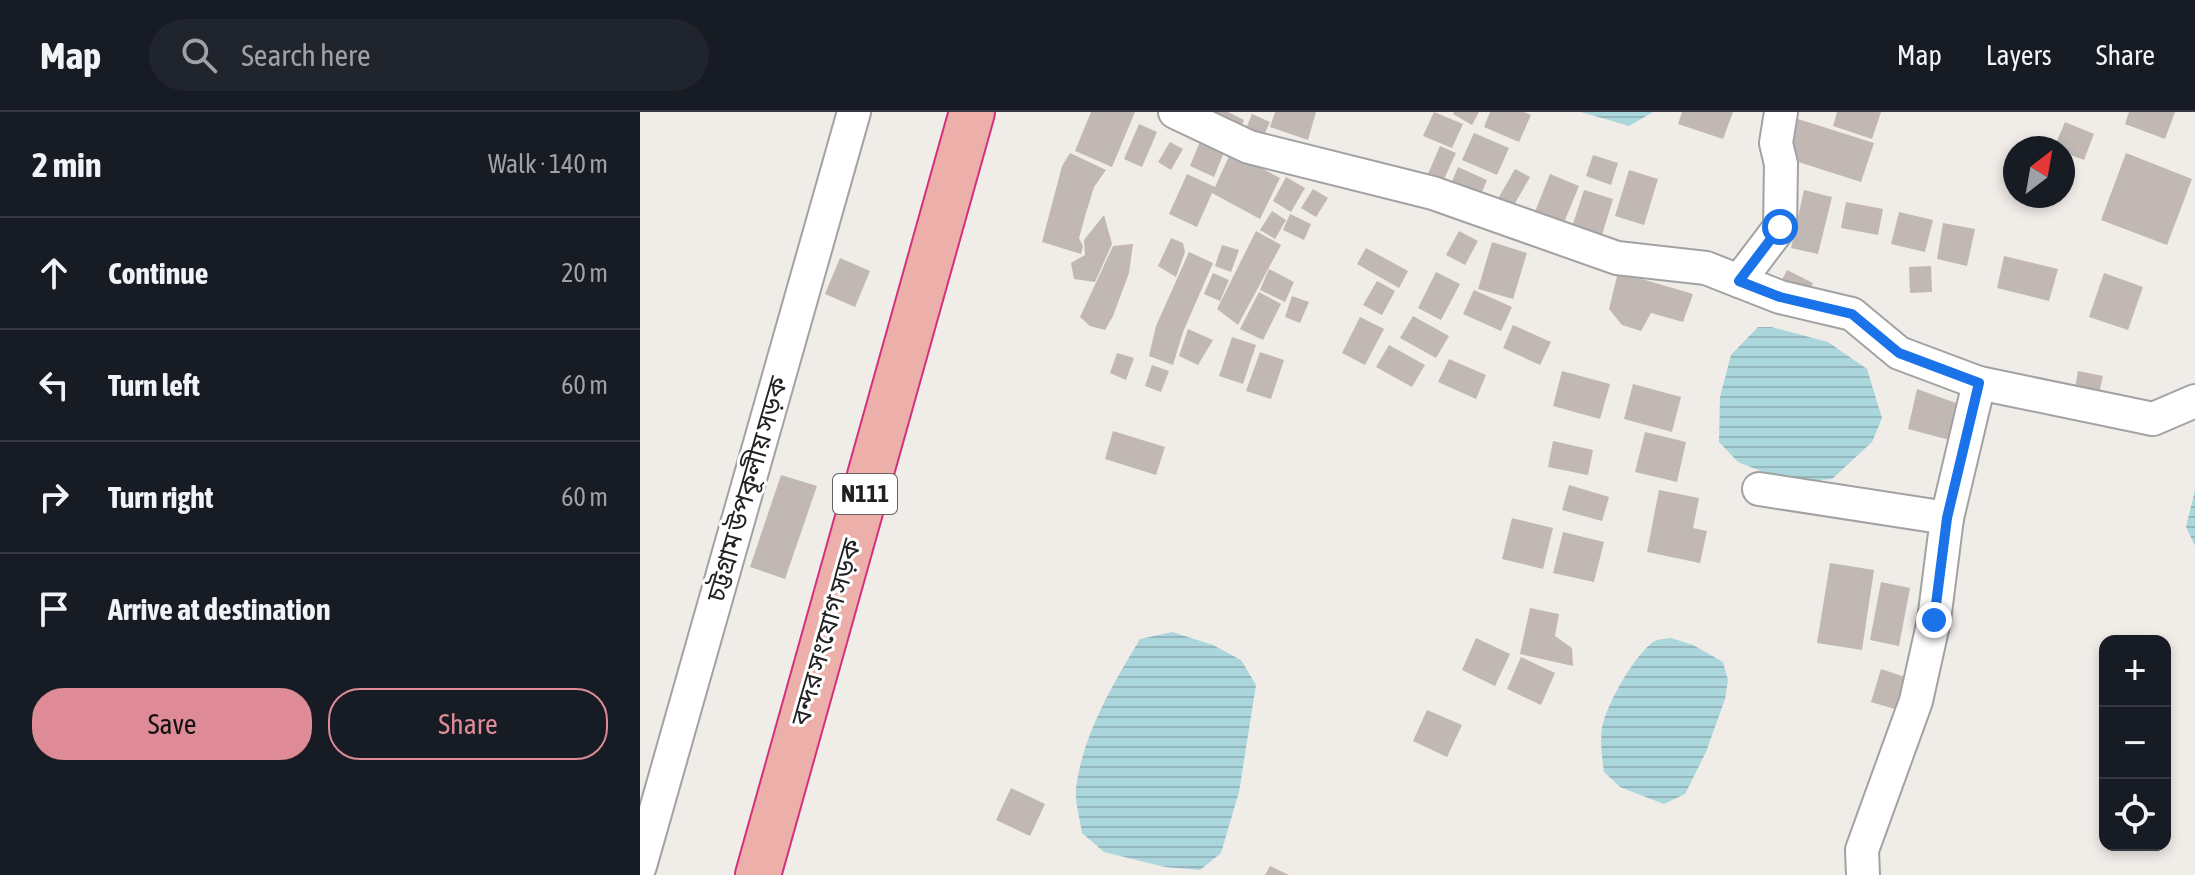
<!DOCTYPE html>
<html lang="en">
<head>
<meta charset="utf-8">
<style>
  body { margin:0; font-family:"Asap Condensed","Noto Sans Bengali",sans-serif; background:#20242c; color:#f1f3f6 }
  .controls { position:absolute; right:24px; bottom:24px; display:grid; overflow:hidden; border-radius:16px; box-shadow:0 4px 12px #0003 }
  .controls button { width:72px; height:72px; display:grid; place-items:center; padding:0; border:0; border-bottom:2px solid #363941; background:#171b24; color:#f1f3f6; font:40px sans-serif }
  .compass { position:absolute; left:1363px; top:24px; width:72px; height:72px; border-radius:50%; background:#171b24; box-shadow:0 4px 12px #0003; rotate:31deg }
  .stop { position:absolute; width:24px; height:24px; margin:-18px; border:6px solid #1a73e8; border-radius:50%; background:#fff }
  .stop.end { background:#1a73e8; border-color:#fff; box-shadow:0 2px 8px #0008 }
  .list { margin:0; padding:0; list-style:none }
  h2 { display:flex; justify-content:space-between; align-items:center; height:104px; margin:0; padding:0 32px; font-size:34px }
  h2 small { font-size:26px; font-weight:400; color:#9ea1a6 }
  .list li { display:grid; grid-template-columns:52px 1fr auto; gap:24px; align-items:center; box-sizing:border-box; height:112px; padding:0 32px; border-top:2px solid #363941 }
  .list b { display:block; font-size:30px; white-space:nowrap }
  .list em { font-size:26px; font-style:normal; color:#9ea1a6 }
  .actions { display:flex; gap:16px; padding:24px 32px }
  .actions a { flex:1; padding:18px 0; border:2px solid #de8b97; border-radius:32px; text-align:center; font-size:28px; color:#de8b97 }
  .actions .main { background:#de8b97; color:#111 }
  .icon { flex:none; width:44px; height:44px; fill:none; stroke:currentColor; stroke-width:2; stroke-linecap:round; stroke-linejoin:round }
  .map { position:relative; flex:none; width:1555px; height:763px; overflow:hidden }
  header { display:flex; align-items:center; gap:48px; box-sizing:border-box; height:112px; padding:0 40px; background:#171b24; border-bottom:2px solid #363941 }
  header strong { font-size:38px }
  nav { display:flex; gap:44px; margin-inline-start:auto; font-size:28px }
  .search { width:560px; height:72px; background:#20242c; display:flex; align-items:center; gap:20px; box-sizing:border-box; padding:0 28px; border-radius:44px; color:#9ea1a6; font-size:30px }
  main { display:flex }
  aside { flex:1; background:#171b24 }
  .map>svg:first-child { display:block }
</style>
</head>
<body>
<header>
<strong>Map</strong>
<div class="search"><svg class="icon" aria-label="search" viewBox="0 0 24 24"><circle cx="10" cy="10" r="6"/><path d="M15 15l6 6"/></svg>Search here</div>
<nav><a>Map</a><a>Layers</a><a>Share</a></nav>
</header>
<main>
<aside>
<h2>2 min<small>Walk · 140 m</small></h2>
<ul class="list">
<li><svg class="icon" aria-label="ahead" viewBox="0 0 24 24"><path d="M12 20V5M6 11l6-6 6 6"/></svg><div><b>Continue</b></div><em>20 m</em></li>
<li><svg class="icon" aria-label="left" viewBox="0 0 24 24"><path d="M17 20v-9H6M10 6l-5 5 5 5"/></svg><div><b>Turn left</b></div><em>60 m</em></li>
<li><svg class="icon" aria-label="right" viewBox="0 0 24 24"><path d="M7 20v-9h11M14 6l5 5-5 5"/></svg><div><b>Turn right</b></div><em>60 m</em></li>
<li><svg class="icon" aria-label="arrive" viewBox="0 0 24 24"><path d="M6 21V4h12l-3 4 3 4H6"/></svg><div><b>Arrive at destination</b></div></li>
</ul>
<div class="actions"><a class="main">Save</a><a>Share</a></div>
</aside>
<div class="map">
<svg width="1555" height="763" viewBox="0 0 1555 763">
  <defs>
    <pattern id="water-rules" width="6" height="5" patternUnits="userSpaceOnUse" patternTransform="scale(2)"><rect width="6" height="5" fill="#abd6db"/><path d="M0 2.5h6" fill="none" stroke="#93b7bc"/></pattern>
  </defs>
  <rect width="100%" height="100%" fill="#f0ece8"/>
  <g fill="url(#water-rules)">
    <polygon points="941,0 1013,0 989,14"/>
    <polygon points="1118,215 1131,215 1188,230 1227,257 1242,306 1232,330 1192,367 1164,369 1131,363 1098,350 1079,330 1080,285 1091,243"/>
    <polygon points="1555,378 1555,434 1546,415"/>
    <path d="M532,520L573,533L601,548L616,573L599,680L581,741L560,758L525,755L464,740L442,721C440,707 435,691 436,677C442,624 473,572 500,527Z"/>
    <path d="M1031,526L1053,533L1083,550L1088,568L1085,587L1066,640L1045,682L1024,692L980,675L964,660C962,646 960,631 962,616C966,593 994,544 1013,530C1017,527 1025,527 1031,526Z"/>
  </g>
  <g fill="#c1b8b4">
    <polygon points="451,0 495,0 472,55 435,39"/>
    <polygon points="563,0 588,0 604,8 597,23"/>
    <polygon points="635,0 676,0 668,28 630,15"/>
    <polygon points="794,0 823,12 812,36 783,24"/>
    <polygon points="814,0 839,0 832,13 813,2"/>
    <polygon points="850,0 884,0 891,3 879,30 844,15"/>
    <polygon points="1042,0 1093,0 1083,27 1038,12"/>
    <polygon points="1197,0 1241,0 1232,27 1193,14"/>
    <polygon points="1489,0 1535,0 1525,27 1485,12"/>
    <polygon points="612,2 630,10 619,34 602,26"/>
    <polygon points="1158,7 1234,31 1221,70 1146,46"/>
    <polygon points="1425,10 1454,22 1444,48 1423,40 1423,36 1414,36"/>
    <polygon points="499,12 517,20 502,55 484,47"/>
    <polygon points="834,21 869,36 857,63 822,48"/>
    <polygon points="561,27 585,38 574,65 550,54"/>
    <polygon points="530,30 543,37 531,58 518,50"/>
    <polygon points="800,34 816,41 799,78 784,71"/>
    <polygon points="591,40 640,66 620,107 572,81 557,115 529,102 547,62 575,75"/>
    <polygon points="430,41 466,58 454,75 446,101 439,126 443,134 441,142 402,130 422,54"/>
    <polygon points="1486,41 1552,67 1527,133 1461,108"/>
    <polygon points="953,43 978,51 971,73 946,64"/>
    <polygon points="818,55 847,68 837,92 808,79"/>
    <polygon points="875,57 890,65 870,100 855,92"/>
    <polygon points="989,58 1018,67 1004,113 975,104"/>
    <polygon points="910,62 939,74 921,118 892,107"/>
    <polygon points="646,65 665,76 651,100 633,89"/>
    <polygon points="673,77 688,86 676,105 661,96"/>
    <polygon points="944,78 973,87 959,133 929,124"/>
    <polygon points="1164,78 1192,85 1178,142 1151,136"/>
    <polygon points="1206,90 1243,97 1238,123 1201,116"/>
    <polygon points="632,99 646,108 635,127 620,118"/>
    <polygon points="1259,100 1293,108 1285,140 1251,132"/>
    <polygon points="650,102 671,112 664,128 643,118"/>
    <polygon points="464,103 472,132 455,170 434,167 431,151 445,143 444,128"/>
    <polygon points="1303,111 1335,117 1327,154 1297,147"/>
    <polygon points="616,119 641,133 598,213 577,197"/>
    <polygon points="819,119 838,129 825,153 806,143"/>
    <polygon points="531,126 543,131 545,140 536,165 518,154"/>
    <polygon points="852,130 887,141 873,187 838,177"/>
    <polygon points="493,132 489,161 473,204 465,218 450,214 440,205 473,134"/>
    <polygon points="582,133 599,138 591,160 575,154"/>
    <polygon points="726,136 768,159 759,176 717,152"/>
    <polygon points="549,140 573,151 543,220 533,253 509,244 516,214"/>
    <polygon points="1364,144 1418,157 1409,189 1357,176"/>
    <polygon points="200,146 230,159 215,195 185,182"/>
    <polygon points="1291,154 1292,180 1270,181 1269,155"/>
    <polygon points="629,157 654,170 645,190 620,178"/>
    <polygon points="1147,158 1173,171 1162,193 1136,180"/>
    <polygon points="796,160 820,172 801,208 778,196"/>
    <polygon points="978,160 1053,182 1043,210 1011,201 1001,219 982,213 969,197"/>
    <polygon points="573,161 589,168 580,189 564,182"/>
    <polygon points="1464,161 1503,175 1488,218 1449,205"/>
    <polygon points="737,169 755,179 742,203 723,193"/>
    <polygon points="834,178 872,195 861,219 823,202"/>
    <polygon points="619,180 641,192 623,228 600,217"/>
    <polygon points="652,184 669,190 660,211 645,205"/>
    <polygon points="773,204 809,224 796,246 760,226"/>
    <polygon points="720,205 744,217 725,253 702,241"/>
    <polygon points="873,213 911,230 900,253 863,236"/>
    <polygon points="548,217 573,228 558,253 539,244"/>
    <polygon points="592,225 616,233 603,272 579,264"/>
    <polygon points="749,233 785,253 772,275 736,255"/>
    <polygon points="620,240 644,248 631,287 606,279"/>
    <polygon points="477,241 494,246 486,268 470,261"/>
    <polygon points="809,247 846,263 836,287 798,270"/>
    <polygon points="512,253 529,259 521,280 505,274"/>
    <polygon points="922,259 970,272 960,307 913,294"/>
    <polygon points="1438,259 1463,264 1459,281 1435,276"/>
    <polygon points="993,272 1041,285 1032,320 984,307"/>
    <polygon points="1277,277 1330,296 1321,331 1268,317"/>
    <polygon points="473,319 525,335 516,363 465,347"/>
    <polygon points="1005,320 1046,330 1037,370 995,360"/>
    <polygon points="913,329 953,338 948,363 908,355"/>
    <polygon points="141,363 177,374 145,467 110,455"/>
    <polygon points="929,373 969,385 962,409 922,398"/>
    <polygon points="1019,378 1059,386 1053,416 1067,419 1060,451 1007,440"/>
    <polygon points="872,406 913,416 903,457 862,447"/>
    <polygon points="923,420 964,430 954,470 913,461"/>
    <polygon points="1190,451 1234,458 1222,538 1177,531"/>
    <polygon points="1241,470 1270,476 1259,534 1230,528"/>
    <polygon points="890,496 919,502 915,524 932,536 933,554 880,542"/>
    <polygon points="836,526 870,542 855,574 822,558"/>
    <polygon points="881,545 915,561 901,593 867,577"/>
    <polygon points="1241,557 1268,566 1258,598 1231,590"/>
    <polygon points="787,598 822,613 807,645 773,629"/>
    <polygon points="371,676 405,692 390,724 356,708"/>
    <polygon points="630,754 649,763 625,763"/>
  </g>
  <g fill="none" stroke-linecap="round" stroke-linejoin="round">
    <defs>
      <g id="minor">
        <polyline points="535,0 609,35 793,81 977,146 1066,156 1140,185 1212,202 1259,241 1339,271"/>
        <polyline points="1099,169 1140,115 1141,52 1136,31 1141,0"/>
        <polyline points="1119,377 1307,406 1339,271 1513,307 1555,289"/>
        <polyline points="0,754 214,0"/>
        <polyline points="1223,763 1222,738 1276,589 1294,508 1307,406"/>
      </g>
      <polyline id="trunk" points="118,763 332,0"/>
    </defs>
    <use href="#minor" stroke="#a2a2a2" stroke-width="36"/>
    <use href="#trunk" stroke="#d2317d" stroke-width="48"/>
    <use href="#minor" stroke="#fff" stroke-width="32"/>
    <use href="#trunk" stroke="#edafaa" stroke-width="44"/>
  </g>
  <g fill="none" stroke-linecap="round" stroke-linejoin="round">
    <polyline stroke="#1a73e8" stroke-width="10" points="1140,115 1099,169 1140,185 1212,202 1259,241 1339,271 1307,406 1294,508"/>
  </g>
  <g text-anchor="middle" stroke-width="6" stroke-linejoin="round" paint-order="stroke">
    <rect fill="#fff" stroke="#646464" stroke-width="2" x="193" y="362" width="64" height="40" rx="6"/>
    <g font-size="24" font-weight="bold" fill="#212121">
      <text x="225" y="390">N111</text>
    </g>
    <g font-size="26" fill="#212121" stroke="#fff">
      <text transform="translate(107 377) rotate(-74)" y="9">চট্টগ্রাম উপকূলীয় সড়ক</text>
      <text transform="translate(186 520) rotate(-74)" y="9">বন্দর সংযোগ সড়ক</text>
    </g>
  </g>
</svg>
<div class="controls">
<button>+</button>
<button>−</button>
<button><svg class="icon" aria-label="locate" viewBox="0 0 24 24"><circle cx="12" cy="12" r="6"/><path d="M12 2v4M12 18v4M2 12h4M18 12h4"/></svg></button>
</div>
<svg class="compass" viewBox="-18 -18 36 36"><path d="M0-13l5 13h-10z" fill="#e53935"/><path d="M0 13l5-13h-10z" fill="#9ea1a6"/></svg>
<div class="stop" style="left:1140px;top:115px"></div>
<div class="stop end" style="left:1294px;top:508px"></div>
</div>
</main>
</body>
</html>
